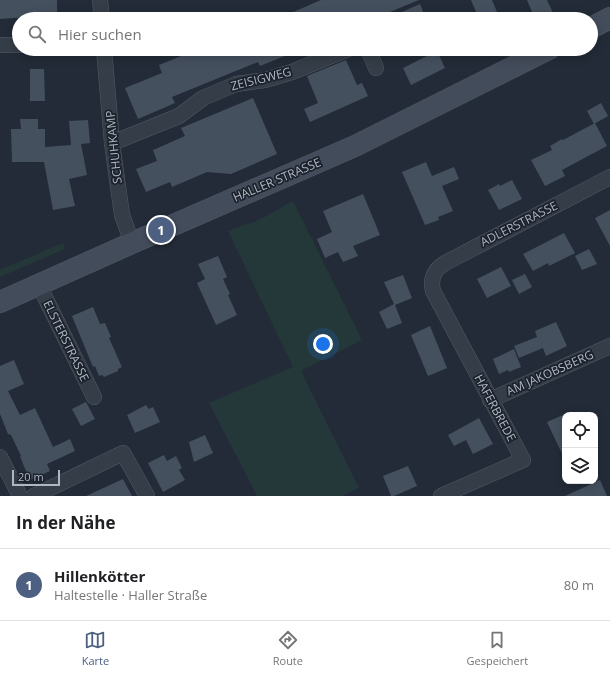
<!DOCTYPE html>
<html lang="de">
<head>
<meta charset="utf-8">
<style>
  body { margin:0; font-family:"Open Sans",sans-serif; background:#f2f2f2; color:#202124 }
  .controls { position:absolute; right:12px; bottom:12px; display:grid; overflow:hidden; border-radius:8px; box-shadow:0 2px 10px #0003 }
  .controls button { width:36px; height:36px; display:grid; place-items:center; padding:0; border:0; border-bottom:1px solid #e0e0e0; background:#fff; color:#202124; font:20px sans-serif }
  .scale { position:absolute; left:12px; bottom:10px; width:48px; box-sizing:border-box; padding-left:4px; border:2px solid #b0b7c4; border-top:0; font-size:11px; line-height:14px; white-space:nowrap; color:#b0b7c4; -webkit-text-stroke:3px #1b222c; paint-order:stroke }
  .you { position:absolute; left:323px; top:344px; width:14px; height:14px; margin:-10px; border:3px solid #fff; border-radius:50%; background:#1a73e8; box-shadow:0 0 0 6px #1a73e833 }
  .badge { display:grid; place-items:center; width:26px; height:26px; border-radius:50%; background:#4e6081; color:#fff; font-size:13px; font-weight:700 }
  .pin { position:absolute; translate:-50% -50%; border:2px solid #fff; box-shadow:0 1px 4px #0006 }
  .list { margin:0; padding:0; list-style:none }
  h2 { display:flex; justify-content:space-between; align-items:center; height:52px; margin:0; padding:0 16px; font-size:17px }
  h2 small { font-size:13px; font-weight:400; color:#757577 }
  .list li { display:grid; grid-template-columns:26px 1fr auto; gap:12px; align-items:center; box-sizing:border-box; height:72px; padding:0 16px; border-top:1px solid #e0e0e0 }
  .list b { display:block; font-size:15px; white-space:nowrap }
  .list p { margin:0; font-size:13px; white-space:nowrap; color:#757577 }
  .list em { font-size:13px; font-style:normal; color:#757577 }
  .icon { flex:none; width:22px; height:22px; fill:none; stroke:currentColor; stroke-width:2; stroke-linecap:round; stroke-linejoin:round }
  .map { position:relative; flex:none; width:610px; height:496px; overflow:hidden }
  .search { position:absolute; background:#fff; box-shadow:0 2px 10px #0003; left:12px; right:12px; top:12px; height:44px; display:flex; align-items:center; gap:10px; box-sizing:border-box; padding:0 14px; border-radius:22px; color:#757577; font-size:15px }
  .sheet { height:124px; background:#fff }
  nav { display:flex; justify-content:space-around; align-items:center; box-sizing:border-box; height:56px; border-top:1px solid #e0e0e0; background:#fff; font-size:11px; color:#757577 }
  nav a { display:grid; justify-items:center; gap:2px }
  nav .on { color:#4e6081 }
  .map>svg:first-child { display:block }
</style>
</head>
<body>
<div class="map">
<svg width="610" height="496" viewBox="0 0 610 496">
  <rect width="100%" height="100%" fill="#222b37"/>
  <g fill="#253839">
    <polygon points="293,201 362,340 301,371 359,488 342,496 257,496 209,403 293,367 228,231 259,220"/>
    <polygon points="63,243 65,249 0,277 0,270"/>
  </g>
  <g fill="#45505f">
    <polygon points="0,0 57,0 57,18 29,19 29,17 0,19"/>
    <polygon points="321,0 419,0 373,19 277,19"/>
    <polygon points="471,0 492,0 500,19 479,19"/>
    <polygon points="527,0 547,0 554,15 545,19 535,19"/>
    <polygon points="420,4 426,19 386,19"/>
    <polygon points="198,49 300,49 300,50 260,66 258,62 172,97 175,103 138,119 125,88 162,73 159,65"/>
    <polygon points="437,51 445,68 411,85 403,68"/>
    <polygon points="346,60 357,85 362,83 368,96 310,122 304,109 318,103 307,76"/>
    <polygon points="30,69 44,69 45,101 30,101"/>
    <polygon points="253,98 277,154 231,174 207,172 172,187 170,182 146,192 136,169 157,161 153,150 185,136 181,128"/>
    <polygon points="601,103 608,116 594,124 587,111"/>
    <polygon points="20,119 38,119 38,129 45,129 45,147 71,145 69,121 88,120 90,143 81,144 87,175 69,179 75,206 53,210 44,162 12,162 11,129 21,129"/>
    <polygon points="595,123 607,146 562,170 565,176 545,186 531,160 552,150 550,146 562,139 563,140"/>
    <polygon points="426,162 432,176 454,167 459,179 442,186 453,211 438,217 439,220 425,225 402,172"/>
    <polygon points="512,180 522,199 499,210 488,190 499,184 500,186"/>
    <polygon points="363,194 380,235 353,246 358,256 343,262 338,252 325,258 317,239 332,232 323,211"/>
    <polygon points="610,210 610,246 595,218"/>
    <polygon points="564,233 575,253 549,266 548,263 533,271 523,254"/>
    <polygon points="589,249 597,264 582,270 575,256"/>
    <polygon points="218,256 227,277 223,279 230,294 228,295 237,315 216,325 197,283 205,279 198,264"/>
    <polygon points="501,267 511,286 487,298 477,279"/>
    <polygon points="525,274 532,287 519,294 512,280"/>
    <polygon points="403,275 412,298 395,305 402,323 387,329 379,312 394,304 384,282"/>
    <polygon points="93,307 100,324 105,323 111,337 109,338 122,367 118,369 118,371 104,377 102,375 99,376 95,366 93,367 72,316"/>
    <polygon points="556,322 567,346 546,356 543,348 519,358 514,346 537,337 535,331"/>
    <polygon points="430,326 447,368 428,376 411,335"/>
    <polygon points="514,349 521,367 509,372 508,370 499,374 493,359"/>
    <polygon points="14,360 24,384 8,391 20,415 35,408 53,447 70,439 75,451 47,464 50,471 30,480 23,464 20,456 21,456 11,435 8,434 0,414 0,366"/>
    <polygon points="86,402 95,419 81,426 72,409"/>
    <polygon points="146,405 149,409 153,407 160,422 135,433 127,415"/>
    <polygon points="565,414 565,460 547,422"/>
    <polygon points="479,418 493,444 473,454 466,440 454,446 448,435"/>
    <polygon points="205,435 213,453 194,462 189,442"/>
    <polygon points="164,455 167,461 176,456 182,468 179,470 185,480 163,492 148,463"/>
    <polygon points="408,466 417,486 394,496 391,496 383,476"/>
    <polygon points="123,479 132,496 86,496"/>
    <polygon points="600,480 607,496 565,496"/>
  </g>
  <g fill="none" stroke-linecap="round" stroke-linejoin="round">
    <defs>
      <g id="minor">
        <polyline points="100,0 102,19"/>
        <polyline points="0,45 19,45"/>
        <polyline points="104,49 112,143 122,215 132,243"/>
        <polyline points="368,49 376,68"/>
        <polyline points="112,143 179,116 203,98 236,84 265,80 292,72 348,49"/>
        <polyline points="39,285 94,397"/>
        <polyline points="490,400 610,346"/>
        <polyline points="0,457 20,496"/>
        <polyline points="34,496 123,453 147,496"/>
        <path d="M441,496L523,460L433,291C430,278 434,270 445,263L610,177"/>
      </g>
      <g id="secondary">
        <polyline points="591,28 610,18"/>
        <polyline points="0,302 132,243 355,146 549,49"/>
      </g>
    </defs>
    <use href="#minor" stroke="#535a66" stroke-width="16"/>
    <use href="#secondary" stroke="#535a66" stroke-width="22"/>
    <use href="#minor" stroke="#353d48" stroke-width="15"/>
    <use href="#secondary" stroke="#434c5b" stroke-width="21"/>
  </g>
  <g text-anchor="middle" stroke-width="3.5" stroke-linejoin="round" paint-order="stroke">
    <g font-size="12" fill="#b0b7c4" stroke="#1b222c">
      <text transform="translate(261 79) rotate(-14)" y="4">ZEISIGWEG</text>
      <text transform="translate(114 147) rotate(-96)" y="4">SCHUHKAMP</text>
      <text transform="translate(277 180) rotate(-23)" y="4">HALLER STRASSE</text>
      <text transform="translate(519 224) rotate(-27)" y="4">ADLERSTRASSE</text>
      <text transform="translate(66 341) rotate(64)" y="4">ELSTERSTRASSE</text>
      <text transform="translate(550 373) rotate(-24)" y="4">AM JAKOBSBERG</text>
      <text transform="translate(495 408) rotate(62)" y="4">HAFERBREDE</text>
    </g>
  </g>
</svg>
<div class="controls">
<button><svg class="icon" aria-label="locate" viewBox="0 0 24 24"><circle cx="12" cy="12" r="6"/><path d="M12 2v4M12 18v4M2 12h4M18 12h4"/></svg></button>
<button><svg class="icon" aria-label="layers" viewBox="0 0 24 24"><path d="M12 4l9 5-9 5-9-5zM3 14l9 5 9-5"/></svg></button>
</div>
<div class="scale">20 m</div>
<div class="you"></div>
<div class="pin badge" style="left:161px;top:230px">1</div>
<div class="search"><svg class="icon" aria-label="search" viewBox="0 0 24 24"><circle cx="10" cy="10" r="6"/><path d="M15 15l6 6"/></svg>Hier suchen</div>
</div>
<section class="sheet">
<h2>In der Nähe<small></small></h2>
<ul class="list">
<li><span class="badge">1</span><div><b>Hillenkötter</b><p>Haltestelle · Haller Straße</p></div><em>80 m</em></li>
</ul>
</section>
<nav>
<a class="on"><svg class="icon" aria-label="map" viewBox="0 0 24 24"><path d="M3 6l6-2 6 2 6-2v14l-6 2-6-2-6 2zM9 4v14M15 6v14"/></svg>Karte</a>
<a><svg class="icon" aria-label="directions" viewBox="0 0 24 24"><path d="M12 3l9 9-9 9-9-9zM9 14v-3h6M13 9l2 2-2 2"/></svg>Route</a>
<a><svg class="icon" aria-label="saved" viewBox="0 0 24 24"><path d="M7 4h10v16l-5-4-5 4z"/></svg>Gespeichert</a>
</nav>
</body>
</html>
